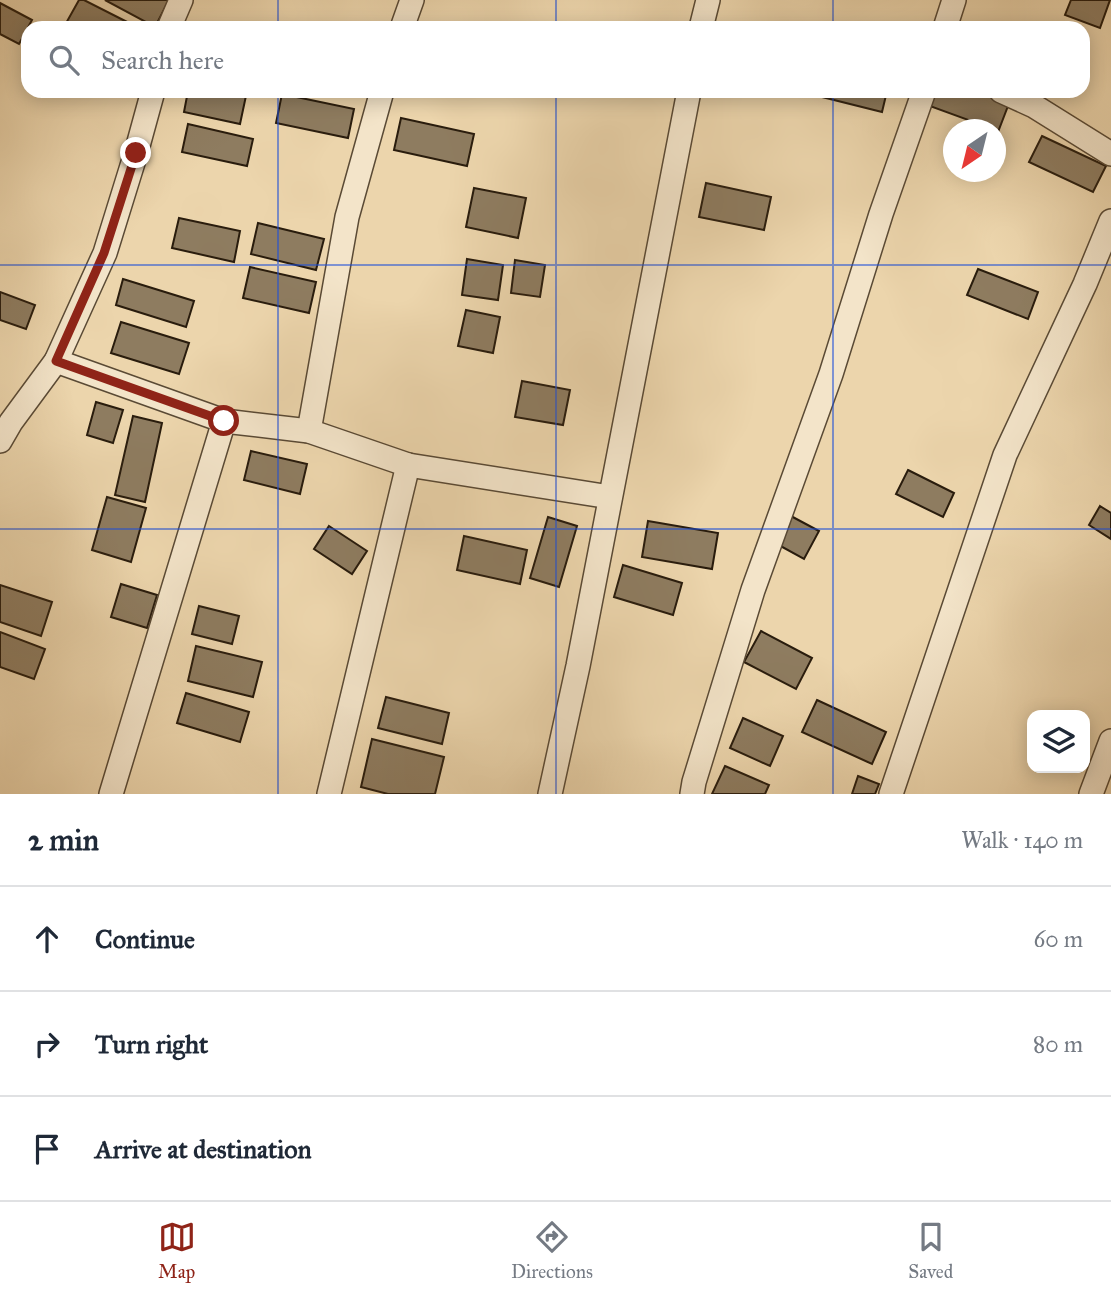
<!DOCTYPE html>
<html lang="en">
<head>
<meta charset="utf-8">
<style>
  body { margin:0; font-family:"IM FELL Great Primer",serif; background:#f6f6f7; color:#1f2937 }
  .controls { position:absolute; right:21px; bottom:21px; display:grid; overflow:hidden; border-radius:14px; box-shadow:0 4px 18px #0003 }
  .controls button { width:63px; height:63px; display:grid; place-items:center; padding:0; border:0; border-bottom:2px solid #e0e1e3; background:#fff; color:#1f2937; font:35px sans-serif }
  .compass { position:absolute; left:943px; top:119px; width:63px; height:63px; border-radius:50%; background:#fff; box-shadow:0 4px 18px #0003; rotate:215deg }
  .stop { position:absolute; width:21px; height:21px; margin:-16px; border:5px solid #8f2418; border-radius:50%; background:#fff }
  .stop.end { background:#8f2418; border-color:#fff; box-shadow:0 2px 7px #0008 }
  .list { margin:0; padding:0; list-style:none }
  h2 { display:flex; justify-content:space-between; align-items:center; height:91px; margin:0; padding:0 28px; font-size:30px }
  h2 small { font-size:23px; font-weight:400; color:#747a83 }
  .list li { display:grid; grid-template-columns:46px 1fr auto; gap:21px; align-items:center; box-sizing:border-box; height:105px; padding:0 28px; border-top:2px solid #e0e1e3 }
  .list b { display:block; font-size:26px; white-space:nowrap }
  .list em { font-size:23px; font-style:normal; color:#747a83 }
  .icon { flex:none; width:38px; height:38px; fill:none; stroke:currentColor; stroke-width:2; stroke-linecap:round; stroke-linejoin:round }
  .map { position:relative; flex:none; width:1111px; height:794px; overflow:hidden }
  .search { position:absolute; background:#fff; box-shadow:0 4px 18px #0003; left:21px; right:21px; top:21px; height:77px; display:flex; align-items:center; gap:18px; box-sizing:border-box; padding:0 24px; border-radius:21px; color:#747a83; font-size:26px }
  .sheet { height:406px; background:#fff }
  nav { display:flex; justify-content:space-around; align-items:center; box-sizing:border-box; height:98px; border-top:2px solid #e0e1e3; background:#fff; font-size:19px; color:#747a83 }
  nav a { display:grid; justify-items:center; gap:4px }
  nav .on { color:#8f2418 }
  .map>svg:first-child { display:block }
</style>
</head>
<body>
<div class="map">
<svg width="1111" height="794" viewBox="0 0 1111 794">
  <rect width="100%" height="100%" fill="#ecd5ac"/>
  <filter id="stains"><feTurbulence type="fractalNoise" baseFrequency=".00286" numOctaves="4"/><feColorMatrix values="0 0 0 0 .2 0 0 0 0 .09 0 0 0 0 .02 0 0 0 .5 -.17"/></filter>
  <radialGradient id="worn" r=".72"><stop offset=".6" stop-color="#630" stop-opacity="0"/><stop offset="1" stop-color="#630" stop-opacity=".3"/></radialGradient>
  <g fill="#8e7c60" stroke="#291c0d" stroke-width="2">
    <polygon points="79,0 84,0 139,28 71,28 65,25"/>
    <polygon points="105,0 169,0 155,27"/>
    <polygon points="1071,0 1110,0 1100,28 1065,15"/>
    <polygon points="0,3 32,20 19,44 0,34"/>
    <polygon points="188,91 247,91 240,124 184,112"/>
    <polygon points="811,91 887,91 882,112 810,94"/>
    <polygon points="932,91 991,91 1011,98 998,132 996,130 927,105"/>
    <polygon points="282,94 354,109 348,138 276,123"/>
    <polygon points="401,118 474,134 467,166 394,150"/>
    <polygon points="188,124 253,139 247,166 182,152"/>
    <polygon points="1042,136 1106,166 1093,192 1029,162"/>
    <polygon points="706,183 771,197 764,230 699,217"/>
    <polygon points="474,188 526,198 518,238 466,227"/>
    <polygon points="179,218 240,231 234,262 172,248"/>
    <polygon points="258,223 324,239 316,270 251,254"/>
    <polygon points="467,259 503,265 498,300 462,295"/>
    <polygon points="515,260 545,265 540,297 511,293"/>
    <polygon points="250,267 316,282 309,313 243,298"/>
    <polygon points="978,269 1038,292 1028,319 967,295"/>
    <polygon points="123,279 194,301 186,327 116,305"/>
    <polygon points="0,292 35,305 26,329 0,320"/>
    <polygon points="466,310 500,317 493,353 458,346"/>
    <polygon points="121,322 189,343 179,374 111,353"/>
    <polygon points="522,381 570,390 563,425 515,417"/>
    <polygon points="96,402 123,410 113,443 87,435"/>
    <polygon points="133,416 162,423 145,502 115,495"/>
    <polygon points="251,451 307,464 300,494 244,480"/>
    <polygon points="908,470 954,493 943,517 896,494"/>
    <polygon points="107,497 146,508 131,562 92,550"/>
    <polygon points="1100,506 1111,513 1111,539 1089,525"/>
    <polygon points="789,515 819,531 804,559 775,543"/>
    <polygon points="548,517 577,526 559,587 530,578"/>
    <polygon points="648,521 718,533 712,569 642,557"/>
    <polygon points="329,526 367,551 352,574 314,549"/>
    <polygon points="464,536 527,550 520,584 457,570"/>
    <polygon points="623,565 682,583 673,615 614,597"/>
    <polygon points="121,584 157,595 147,628 111,617"/>
    <polygon points="0,585 52,602 41,636 0,622"/>
    <polygon points="199,606 239,616 232,644 192,634"/>
    <polygon points="761,631 812,658 796,689 744,662"/>
    <polygon points="0,632 45,649 34,679 0,667"/>
    <polygon points="196,646 262,662 253,697 188,681"/>
    <polygon points="186,693 249,712 240,742 177,723"/>
    <polygon points="386,697 449,713 442,744 378,728"/>
    <polygon points="817,700 886,732 872,764 802,732"/>
    <polygon points="743,718 783,736 770,766 730,748"/>
    <polygon points="372,739 444,757 435,794 388,794 361,787"/>
    <polygon points="725,766 769,785 765,794 712,794"/>
    <polygon points="858,776 879,784 875,794 852,794"/>
  </g>
  <g fill="none" stroke-linecap="round" stroke-linejoin="round">
    <defs>
      <g id="street">
        <polyline points="169,28 181,0"/>
        <polyline points="402,28 412,0"/>
        <polyline points="701,28 708,0"/>
        <polyline points="945,28 954,0"/>
        <polyline points="1001,91 1034,106 1111,154"/>
        <polyline points="56,361 224,421 309,431 408,465 610,497"/>
        <polyline points="309,431 347,217 382,91"/>
        <polyline points="0,441 11,422 56,361 105,253 136,153 153,91"/>
        <polyline points="111,794 224,421"/>
        <polyline points="329,794 408,465"/>
        <polyline points="550,794 578,666 689,91"/>
        <polyline points="692,794 694,782 753,590 831,374 881,214 924,91"/>
        <polyline points="891,794 1005,455 1085,284 1111,221"/>
        <polyline points="1091,794 1111,741"/>
      </g>
    </defs>
    <use href="#street" stroke="#5a4a35" stroke-width="26"/>
    <use href="#street" stroke="#f3e4c9" stroke-width="23"/>
  </g>
  <g fill="none" stroke-linecap="round" stroke-linejoin="round">
    <polyline stroke="#8f2418" stroke-width="9" points="136,153 104,253 56,361 224,421"/>
  </g>
  <path fill="none" stroke="#1d4ed8" stroke-width="2" stroke-opacity="0.55" d="M278,0V28M556,0V28M833,0V28M278,91V794M556,91V794M833,91V794M0,265H1111M0,529H1111"/>
  <rect width="100%" height="100%" filter="url(#stains)"/>
  <rect width="100%" height="100%" fill="url(#worn)"/>
</svg>
<div class="controls">
<button><svg class="icon" aria-label="layers" viewBox="0 0 24 24"><path d="M12 4l9 5-9 5-9-5zM3 14l9 5 9-5"/></svg></button>
</div>
<svg class="compass" viewBox="-18 -18 36 36"><path d="M0-13l5 13h-10z" fill="#e53935"/><path d="M0 13l5-13h-10z" fill="#747a83"/></svg>
<div class="stop" style="left:224px;top:421px"></div>
<div class="stop end" style="left:136px;top:153px"></div>
<div class="search"><svg class="icon" aria-label="search" viewBox="0 0 24 24"><circle cx="10" cy="10" r="6"/><path d="M15 15l6 6"/></svg>Search here</div>
</div>
<section class="sheet">
<h2>2 min<small>Walk · 140 m</small></h2>
<ul class="list">
<li><svg class="icon" aria-label="ahead" viewBox="0 0 24 24"><path d="M12 20V5M6 11l6-6 6 6"/></svg><div><b>Continue</b></div><em>60 m</em></li>
<li><svg class="icon" aria-label="right" viewBox="0 0 24 24"><path d="M7 20v-9h11M14 6l5 5-5 5"/></svg><div><b>Turn right</b></div><em>80 m</em></li>
<li><svg class="icon" aria-label="arrive" viewBox="0 0 24 24"><path d="M6 21V4h12l-3 4 3 4H6"/></svg><div><b>Arrive at destination</b></div></li>
</ul>
</section>
<nav>
<a class="on"><svg class="icon" aria-label="map" viewBox="0 0 24 24"><path d="M3 6l6-2 6 2 6-2v14l-6 2-6-2-6 2zM9 4v14M15 6v14"/></svg>Map</a>
<a><svg class="icon" aria-label="directions" viewBox="0 0 24 24"><path d="M12 3l9 9-9 9-9-9zM9 14v-3h6M13 9l2 2-2 2"/></svg>Directions</a>
<a><svg class="icon" aria-label="saved" viewBox="0 0 24 24"><path d="M7 4h10v16l-5-4-5 4z"/></svg>Saved</a>
</nav>
</body>
</html>
